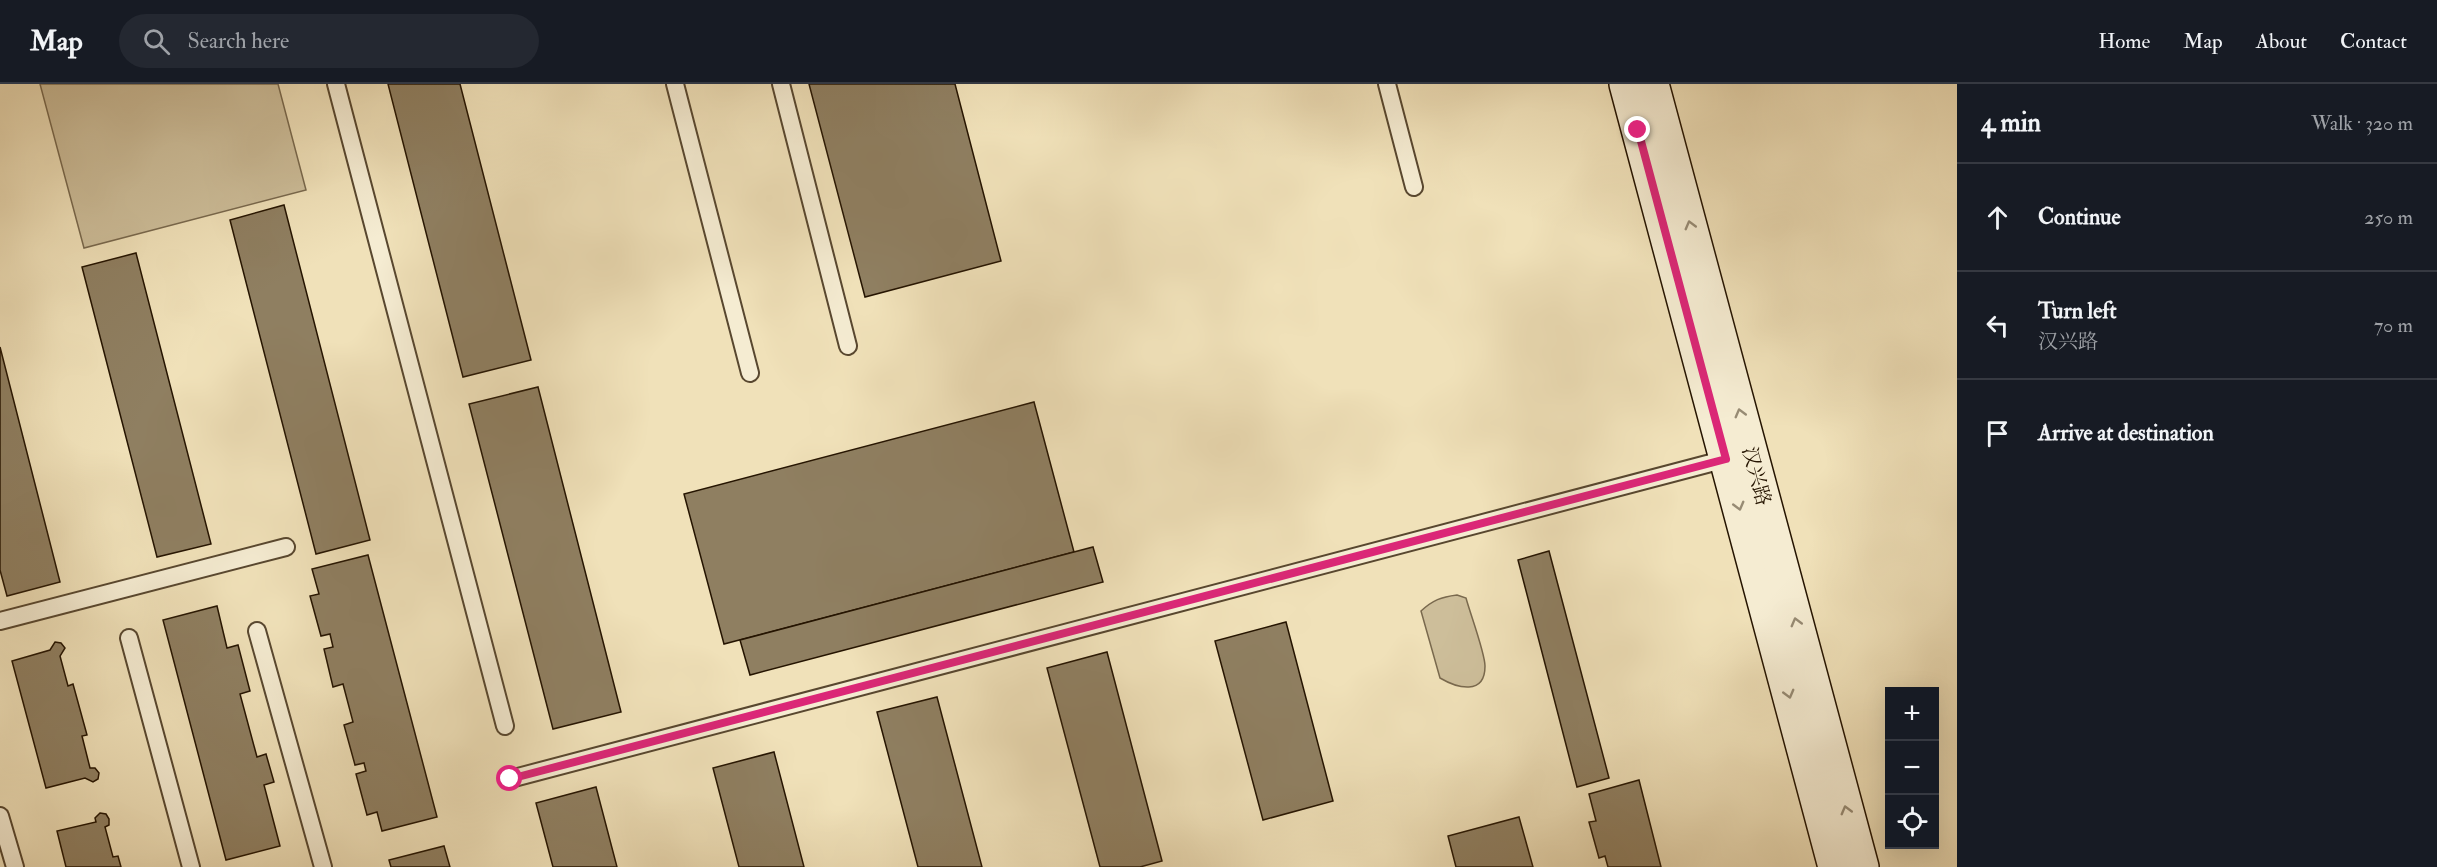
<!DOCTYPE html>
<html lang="en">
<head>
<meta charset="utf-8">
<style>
  body { margin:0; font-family:"IM FELL Double Pica","Noto Serif SC",serif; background:#242831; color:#f1f3f6 }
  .controls { position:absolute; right:18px; bottom:18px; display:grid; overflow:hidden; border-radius:0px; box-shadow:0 6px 24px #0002 }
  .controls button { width:54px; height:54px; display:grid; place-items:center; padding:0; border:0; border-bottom:2px solid #363941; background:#171b24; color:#f1f3f6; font:30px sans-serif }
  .stop { position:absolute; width:18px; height:18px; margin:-14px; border:4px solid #db2777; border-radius:50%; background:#fff }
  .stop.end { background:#db2777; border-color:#fff; box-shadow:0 2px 6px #0008 }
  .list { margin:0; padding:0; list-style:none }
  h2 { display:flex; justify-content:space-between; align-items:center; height:78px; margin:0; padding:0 24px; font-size:26px }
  h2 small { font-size:20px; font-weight:400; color:#9ea1a6 }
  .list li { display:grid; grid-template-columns:39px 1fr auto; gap:18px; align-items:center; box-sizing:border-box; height:108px; padding:0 24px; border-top:2px solid #363941 }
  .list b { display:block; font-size:22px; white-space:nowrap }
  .list p { margin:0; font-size:20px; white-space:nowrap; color:#9ea1a6 }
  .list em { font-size:20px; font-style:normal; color:#9ea1a6 }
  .icon { flex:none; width:33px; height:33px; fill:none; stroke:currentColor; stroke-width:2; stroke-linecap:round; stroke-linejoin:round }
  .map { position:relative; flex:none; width:1957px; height:783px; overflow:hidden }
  header { display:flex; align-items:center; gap:36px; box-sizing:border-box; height:84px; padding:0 30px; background:#171b24; border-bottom:2px solid #363941 }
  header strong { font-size:28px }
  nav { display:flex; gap:33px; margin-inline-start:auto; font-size:21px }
  .search { width:420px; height:54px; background:#242831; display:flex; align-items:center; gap:15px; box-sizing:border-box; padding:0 21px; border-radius:33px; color:#9ea1a6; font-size:22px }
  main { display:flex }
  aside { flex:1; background:#171b24 }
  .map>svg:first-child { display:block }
</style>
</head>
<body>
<header>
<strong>Map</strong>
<div class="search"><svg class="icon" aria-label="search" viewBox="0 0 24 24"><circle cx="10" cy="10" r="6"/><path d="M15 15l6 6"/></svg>Search here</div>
<nav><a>Home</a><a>Map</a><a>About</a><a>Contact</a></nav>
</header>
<main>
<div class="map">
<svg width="1957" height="783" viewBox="0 0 1957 783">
  <rect width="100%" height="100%" fill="#f0e1b9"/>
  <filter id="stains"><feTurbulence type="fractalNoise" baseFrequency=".00333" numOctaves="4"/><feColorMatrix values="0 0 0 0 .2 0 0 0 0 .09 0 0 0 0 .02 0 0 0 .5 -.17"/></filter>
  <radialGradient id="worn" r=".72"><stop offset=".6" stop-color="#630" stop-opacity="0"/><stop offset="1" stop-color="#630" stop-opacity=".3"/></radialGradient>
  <g fill="#cdbe9a" stroke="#79694e" stroke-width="1.5">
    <polygon points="40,0 278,0 306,106 84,164"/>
    <path d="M1457,511L1466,514C1470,529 1485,569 1485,582C1485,612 1457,604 1440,594L1421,527C1433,516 1441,513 1457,511Z"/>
  </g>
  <g fill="#8f7f61" stroke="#251401" stroke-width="1.5">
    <polygon points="388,0 460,0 531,276 463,293"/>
    <polygon points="809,0 955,0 1001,177 865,213"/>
    <polygon points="284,121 370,456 316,470 230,136"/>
    <polygon points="136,169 211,460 157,473 82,183"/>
    <polygon points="0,263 60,498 7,512 0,486"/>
    <polygon points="538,303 621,628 553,645 469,320"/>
    <polygon points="1034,318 1074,468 724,560 684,410"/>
    <polygon points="1093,463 1103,498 750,591 740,556"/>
    <polygon points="1549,467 1609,694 1577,703 1518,476"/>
    <polygon points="368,471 437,733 382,747 377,728 367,731 356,690 366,687 364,679 355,681 344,641 353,638 343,600 333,603 324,565 333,563 330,550 321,552 310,512 319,510 312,485"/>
    <polygon points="217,522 227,564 238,561 250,607 240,610 257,673 266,670 274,698 264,701 280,762 226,776 163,536"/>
    <polygon points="1286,538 1333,717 1263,736 1215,557"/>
    <polygon points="55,558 61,559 65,564 60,572 68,602 73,600 87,651 82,652 90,684 95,684 99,689 98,695 93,698 85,694 46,704 12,577 50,566"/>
    <polygon points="1107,568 1162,777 1140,783 1100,783 1047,584"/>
    <polygon points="937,613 982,783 918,783 877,628"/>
    <polygon points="774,668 804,783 739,783 713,684"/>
    <polygon points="1639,696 1661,783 1608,783 1605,772 1599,774 1589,738 1596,737 1589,710"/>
    <polygon points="596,703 617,783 553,783 536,719"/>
    <polygon points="100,729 106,730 109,735 109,741 105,743 113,773 118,772 121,783 66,783 57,747 96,738 95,734"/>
    <polygon points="1519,733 1533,783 1456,783 1448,752"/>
    <polygon points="444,762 450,783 391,783 389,776"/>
  </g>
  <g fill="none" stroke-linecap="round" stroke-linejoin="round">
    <defs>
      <g id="lane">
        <polyline points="336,0 505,642"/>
        <polyline points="675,0 750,289"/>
        <polyline points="781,0 848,262"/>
        <polyline points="1387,0 1414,103"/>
        <polyline points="0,537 286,463"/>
        <polyline points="257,547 323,783"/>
        <polyline points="129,554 191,783"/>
        <polyline points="510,695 1726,375"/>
        <polyline points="0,732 15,783"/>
      </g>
      <g id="secondary">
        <polyline points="1626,0 1835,783"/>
        <polyline points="1652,0 1862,783"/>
      </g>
    </defs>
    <use href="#lane" stroke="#58472f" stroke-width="20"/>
    <use href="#secondary" stroke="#251401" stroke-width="36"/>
    <use href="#lane" stroke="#f5ecd2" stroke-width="16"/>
    <use href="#secondary" stroke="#f5ecd2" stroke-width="33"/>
  </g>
  <defs><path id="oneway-chevron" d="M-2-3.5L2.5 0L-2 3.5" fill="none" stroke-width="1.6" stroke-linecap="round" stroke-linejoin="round" transform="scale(1.5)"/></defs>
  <g stroke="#978b74">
    <use href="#oneway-chevron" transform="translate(1690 141) rotate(-105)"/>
    <use href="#oneway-chevron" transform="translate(1740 329) rotate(-105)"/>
    <use href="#oneway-chevron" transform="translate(1739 422) rotate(75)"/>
    <use href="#oneway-chevron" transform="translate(1796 538) rotate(-105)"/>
    <use href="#oneway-chevron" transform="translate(1789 610) rotate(75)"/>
    <use href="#oneway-chevron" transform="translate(1846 726) rotate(-105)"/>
  </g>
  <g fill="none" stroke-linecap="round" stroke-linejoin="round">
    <polyline stroke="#db2777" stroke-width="8" points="510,695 1726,375 1638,46"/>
  </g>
  <g text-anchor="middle" stroke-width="6" stroke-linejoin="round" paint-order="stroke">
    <g font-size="20" fill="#251401" stroke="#f5ecd2">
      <text transform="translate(1757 392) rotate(75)" y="7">汉兴路</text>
    </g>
  </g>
  <rect width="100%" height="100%" filter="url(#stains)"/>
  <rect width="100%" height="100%" fill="url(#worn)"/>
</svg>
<div class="controls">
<button>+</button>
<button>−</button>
<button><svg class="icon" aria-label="locate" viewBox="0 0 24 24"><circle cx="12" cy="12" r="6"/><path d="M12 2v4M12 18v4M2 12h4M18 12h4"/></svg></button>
</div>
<div class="stop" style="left:510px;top:695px"></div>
<div class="stop end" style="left:1638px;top:46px"></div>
</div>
<aside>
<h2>4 min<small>Walk · 320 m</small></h2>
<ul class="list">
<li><svg class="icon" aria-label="ahead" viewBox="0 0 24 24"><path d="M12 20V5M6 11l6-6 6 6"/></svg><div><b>Continue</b></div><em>250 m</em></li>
<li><svg class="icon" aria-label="left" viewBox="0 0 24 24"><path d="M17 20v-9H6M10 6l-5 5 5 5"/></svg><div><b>Turn left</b><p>汉兴路</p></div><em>70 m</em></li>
<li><svg class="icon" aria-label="arrive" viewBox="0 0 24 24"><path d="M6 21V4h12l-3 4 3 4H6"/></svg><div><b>Arrive at destination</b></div></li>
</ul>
</aside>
</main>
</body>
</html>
